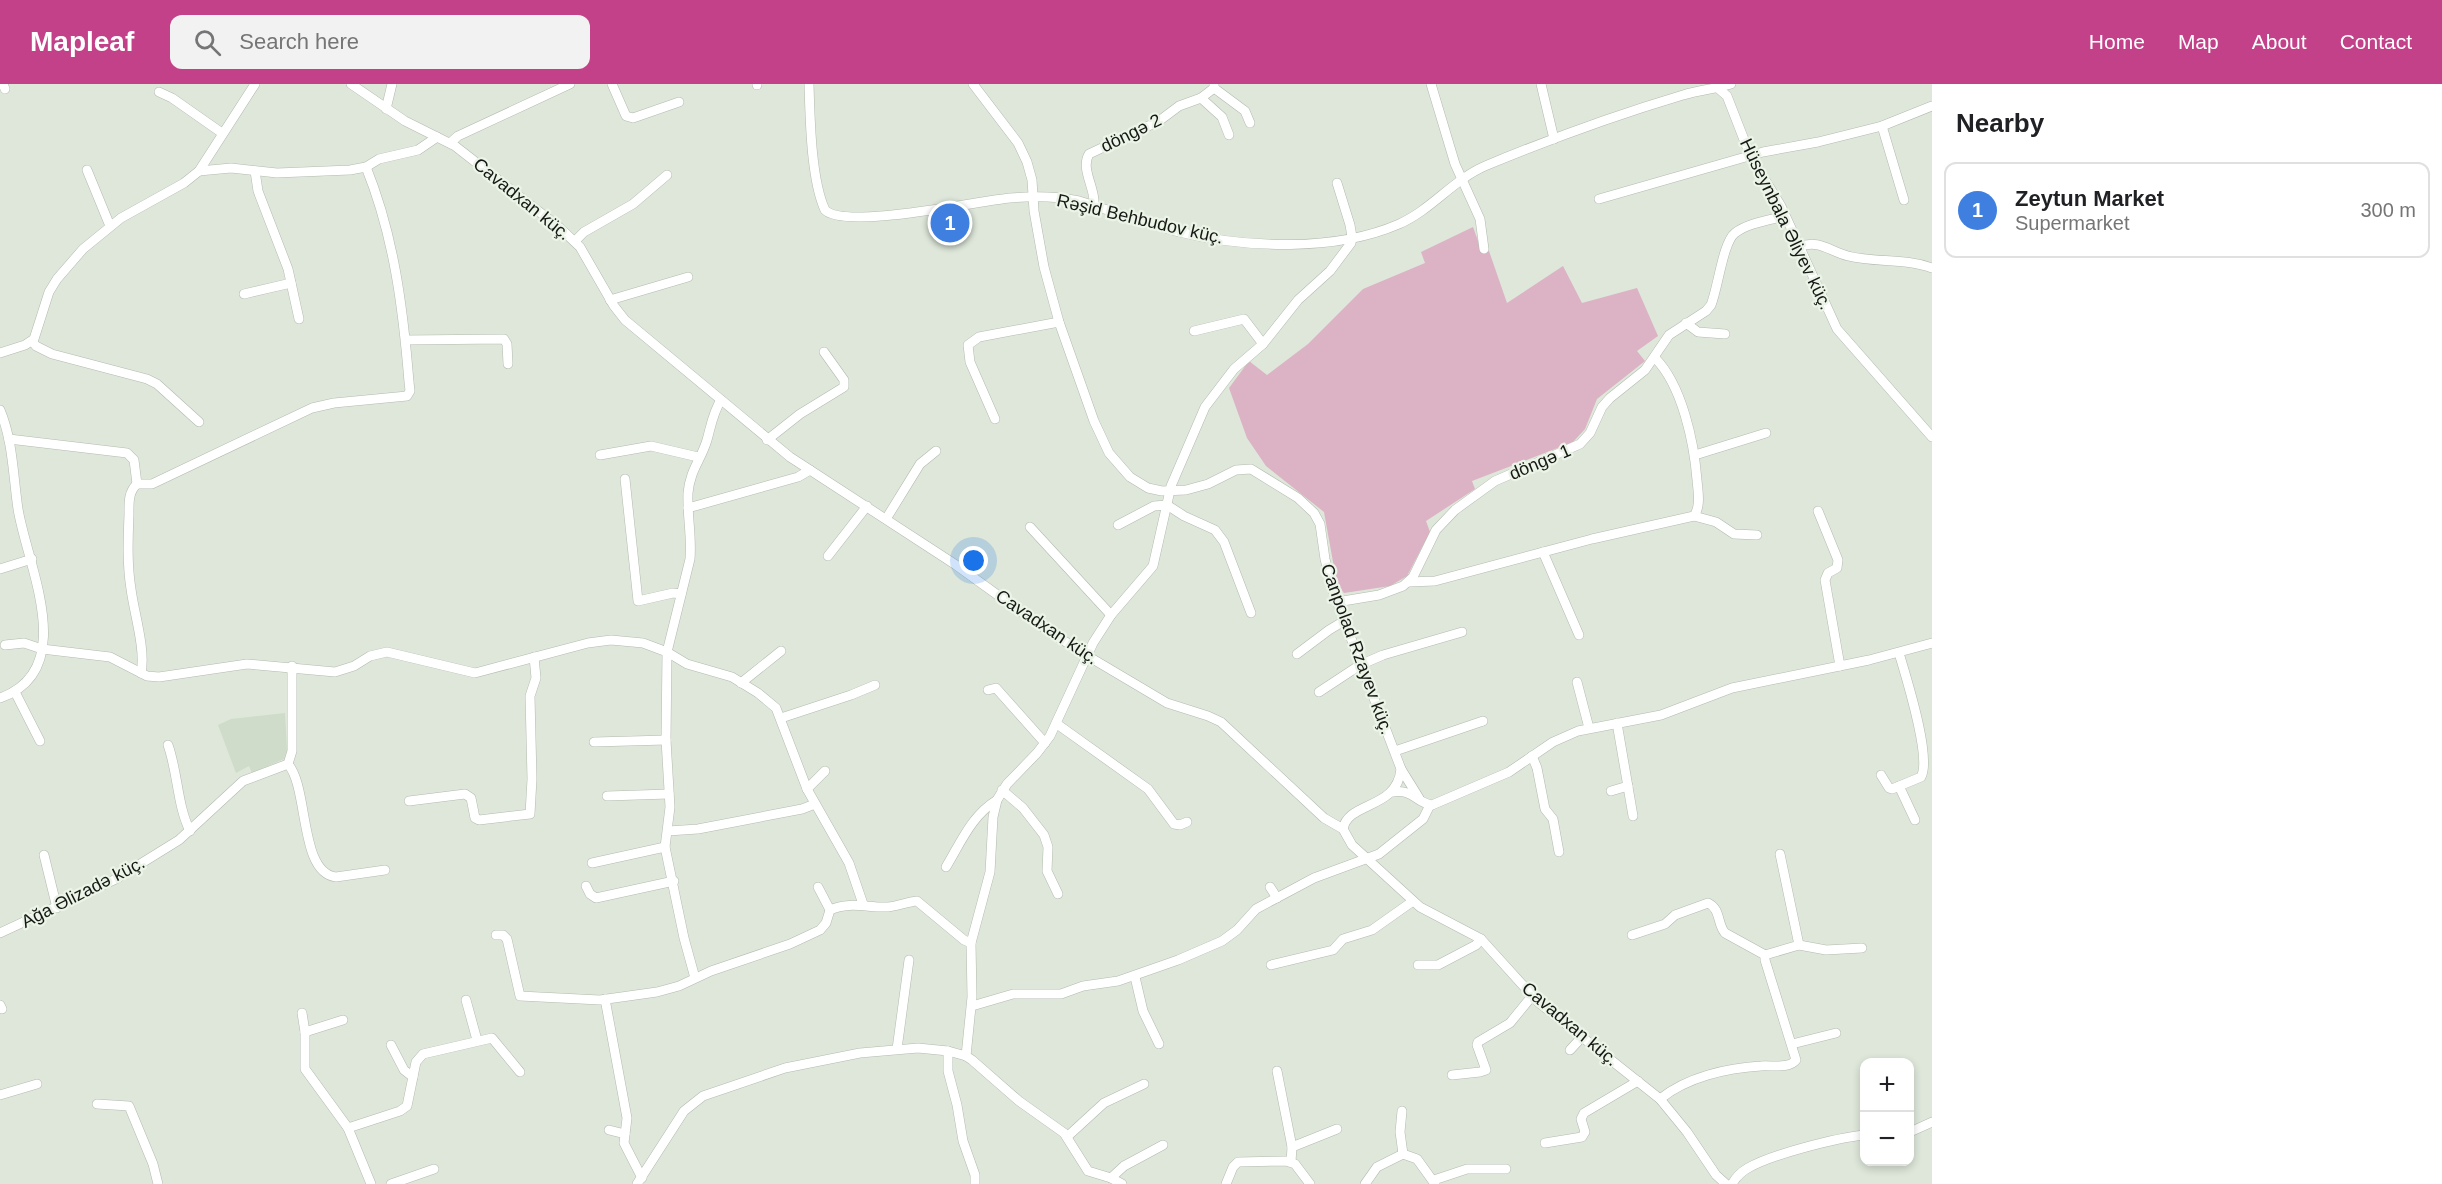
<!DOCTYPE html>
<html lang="en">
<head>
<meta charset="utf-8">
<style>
  body { margin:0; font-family:Arial,sans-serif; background:#f2f2f2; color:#202124 }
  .controls { position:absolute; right:18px; bottom:18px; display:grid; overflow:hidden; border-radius:12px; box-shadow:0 3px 9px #0003 }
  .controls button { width:54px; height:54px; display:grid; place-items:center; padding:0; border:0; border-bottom:2px solid #e0e0e0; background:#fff; color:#202124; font:30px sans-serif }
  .you { position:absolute; left:974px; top:477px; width:21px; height:21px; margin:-15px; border:4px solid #fff; border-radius:50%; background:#1a73e8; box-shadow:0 0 0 9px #1a73e833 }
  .badge { display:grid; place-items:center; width:39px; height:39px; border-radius:50%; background:#c24189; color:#fff; font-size:20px; font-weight:700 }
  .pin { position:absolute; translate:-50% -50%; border:3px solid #fff; box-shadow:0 2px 6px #0006 }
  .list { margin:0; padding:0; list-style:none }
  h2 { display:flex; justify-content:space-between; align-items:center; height:78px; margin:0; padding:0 24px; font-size:26px }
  h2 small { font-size:20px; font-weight:400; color:#757577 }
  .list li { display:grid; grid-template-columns:39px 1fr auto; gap:18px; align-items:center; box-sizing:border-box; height:96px; margin:0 12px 12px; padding:0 12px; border:2px solid #e0e0e0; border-radius:12px }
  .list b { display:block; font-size:22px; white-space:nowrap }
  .list p { margin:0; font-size:20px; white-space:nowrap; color:#757577 }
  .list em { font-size:20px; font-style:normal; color:#757577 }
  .icon { flex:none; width:33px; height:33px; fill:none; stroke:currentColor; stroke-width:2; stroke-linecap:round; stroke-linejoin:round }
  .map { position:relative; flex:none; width:1932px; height:1100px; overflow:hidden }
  header { display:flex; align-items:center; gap:36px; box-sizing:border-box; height:84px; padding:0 30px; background:#c24189; color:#fff }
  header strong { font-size:28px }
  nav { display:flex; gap:33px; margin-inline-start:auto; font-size:21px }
  .search { width:420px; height:54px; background:#f2f2f2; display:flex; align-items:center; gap:15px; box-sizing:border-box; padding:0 21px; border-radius:12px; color:#757577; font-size:22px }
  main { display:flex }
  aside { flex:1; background:#fff }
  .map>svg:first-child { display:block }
</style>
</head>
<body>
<header>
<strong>Mapleaf</strong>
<div class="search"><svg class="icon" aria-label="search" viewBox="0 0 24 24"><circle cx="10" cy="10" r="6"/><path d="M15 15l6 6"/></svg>Search here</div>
<nav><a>Home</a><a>Map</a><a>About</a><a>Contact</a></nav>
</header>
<main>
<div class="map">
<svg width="1932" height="1100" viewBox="0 0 1932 1100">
  <rect width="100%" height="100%" fill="#dee7da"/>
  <polygon fill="#cfdcc9" points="285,629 287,666 284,675 252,689 249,682 236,689 218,641 231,635"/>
  <polygon fill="#dcb2c5" points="1473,143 1482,168 1489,167 1507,219 1563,182 1582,219 1637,204 1658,252 1637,267 1645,277 1597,315 1585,345 1573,358 1472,397 1475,405 1426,437 1430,448 1407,492 1390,502 1344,509 1337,500 1324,428 1266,382 1247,354 1229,304 1249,277 1267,291 1308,260 1363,205 1425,179 1421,168"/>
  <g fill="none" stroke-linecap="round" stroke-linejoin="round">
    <defs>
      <g id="minor">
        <polyline points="3,0 5,5"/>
        <polyline points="351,0 405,37 455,62 560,144 580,163 614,222 625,236 790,373 956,481 1035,538 1086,571 1167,619 1208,632 1221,638 1324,734 1343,745 1352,761 1420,823 1481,855 1538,918 1660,1015 1687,1048 1716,1091 1726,1100"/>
        <polyline points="612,0 626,32 633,34 679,18"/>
        <polyline points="757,0 757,1"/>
        <path d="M809,0C810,34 811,96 825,126C845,146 977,117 1010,114C1033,112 1056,112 1079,117C1112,127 1145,139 1179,148C1246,164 1335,168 1399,140C1431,126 1453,96 1485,82C1550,55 1616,31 1683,11C1699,6 1715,5 1731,0"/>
        <path d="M973,0L1018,59L1027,78L1032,96L1034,127L1044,183L1059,238L1094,337L1109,369L1130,393L1148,404L1162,407L1186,406L1208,400L1236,386L1251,385L1298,414L1314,429L1320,440L1325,475L1333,507L1401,685C1397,726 1348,717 1343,745"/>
        <polyline points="1431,0 1455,80 1480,135 1484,165"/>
        <polyline points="1541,0 1554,55"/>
        <polyline points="1214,4 1245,27 1250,39"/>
        <polyline points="1719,5 1727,12 1750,71 1781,122 1837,245 1932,353"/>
        <polyline points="159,8 172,14 222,49"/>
        <polyline points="1201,14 1222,33 1229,51"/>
        <polyline points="386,25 392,0"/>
        <polyline points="1882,42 1904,116"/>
        <polyline points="450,59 458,52 570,0"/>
        <polyline points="87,86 110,142"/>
        <polyline points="199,87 231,84 277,89 350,86 366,83 379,75 418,66 437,53"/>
        <polyline points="255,87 258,107 288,185 299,235"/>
        <polyline points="1599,115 1763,68 1818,58 1882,42 1932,22"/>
        <path d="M1094,121C1096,105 1080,85 1089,70L1159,37L1179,22L1201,14L1214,4V0"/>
        <polyline points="575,157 584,148 633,120 667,91"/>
        <path d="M1799,163C1819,155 1829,167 1848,172C1876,179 1905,174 1932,184"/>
        <polyline points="244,210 291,199"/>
        <polyline points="610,216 688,193"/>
        <polyline points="1686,239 1698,248 1725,250"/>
        <polyline points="1194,247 1244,235 1263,260"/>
        <polyline points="406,256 504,255 507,260 508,280"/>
        <polyline points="32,257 36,262 52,270 147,295 157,300 199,338"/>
        <polyline points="0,269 25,261 34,255 49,208 57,195 83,165 121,134 184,99 199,87 255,0"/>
        <path d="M0,326C13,357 13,391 18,425C27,481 80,586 0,614"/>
        <polyline points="995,335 970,278 968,261 979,253 1059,238"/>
        <path d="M9,355L127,369L134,376L137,400H152L312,324L334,319L407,312L410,307L409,298C403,224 394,152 366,83"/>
        <polyline points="767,356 800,330 844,303 844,296 824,268"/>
        <polyline points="600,371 651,362 698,373"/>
        <polyline points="1695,371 1766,349"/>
        <polyline points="625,395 638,517 673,509 681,510"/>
        <path d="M137,400C128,408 129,420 129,430C128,456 127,480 131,505C134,529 146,566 141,589"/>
        <polyline points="688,424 798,393 810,386"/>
        <polyline points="1818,427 1838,476 1837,484 1828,489 1825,496 1840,582"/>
        <polyline points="1694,432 1716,438 1734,450 1757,451"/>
        <polyline points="886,435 920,380 936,367"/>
        <polyline points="1118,441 1154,422 1167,421 1184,432 1215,446 1224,458 1251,529"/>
        <polyline points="1030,443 1111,531"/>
        <polyline points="1543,468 1579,551"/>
        <polyline points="828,472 867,422"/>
        <polyline points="0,485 32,475"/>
        <path d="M1409,498L1435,497L1592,455L1694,432C1701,422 1698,408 1697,396C1694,358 1682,301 1655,274"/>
        <path d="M1337,518L1379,511L1403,502L1413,493L1436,446L1455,426L1495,397L1580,360L1590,349L1602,323L1610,314L1645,286L1669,251L1706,227L1711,221C1718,204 1723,158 1735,149C1748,139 1770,136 1785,132"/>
        <polyline points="5,561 24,559 42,565 110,573 147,592 159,593 247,580 335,588 354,582 370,572 387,568 475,589 588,559 611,556 643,559 667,568 687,580 732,593 758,609 776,624 807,705 849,779 863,820"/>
        <polyline points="1297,570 1329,546 1344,537"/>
        <polyline points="1577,598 1589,644"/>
        <polyline points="741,599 781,567"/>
        <polyline points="988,606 996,604 1045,659"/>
        <polyline points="15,608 40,657"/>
        <polyline points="1319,608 1360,581 1383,571 1462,548"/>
        <polyline points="781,634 851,611 875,601"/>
        <polyline points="1617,639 1633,732"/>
        <polyline points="1057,640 1148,705 1174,740 1180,741 1187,738"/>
        <polyline points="594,658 666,656"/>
        <path d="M168,661C178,689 177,721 190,747"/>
        <polyline points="1395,667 1483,637"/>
        <polyline points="1532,672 1537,684 1545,725 1553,735 1559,768"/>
        <path d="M288,680C309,704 299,789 336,793L385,786"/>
        <polyline points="1401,685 1419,714"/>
        <path d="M1881,691L1889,704L1892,705L1921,693C1932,674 1906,593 1899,569"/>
        <polyline points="1899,702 1915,736"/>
        <polyline points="807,705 825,687"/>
        <polyline points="1002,706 1023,724 1044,751 1048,763 1047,787 1058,810"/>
        <polyline points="1611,707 1628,702"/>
        <path d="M1393,708C1414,705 1416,719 1432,721L1509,688L1553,658L1578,647L1661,631L1732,604L1869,576L1932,559"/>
        <polyline points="607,712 669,710"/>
        <polyline points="409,717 465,710 471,714 475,734 479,736 530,730 532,695 530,612 536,594 534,573"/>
        <polyline points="668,747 698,745 802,725 815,720"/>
        <polyline points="44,771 57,824"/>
        <polyline points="592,779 665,763"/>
        <path d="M946,783C961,758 972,731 997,716"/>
        <polyline points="586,802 590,810 596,814 674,797"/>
        <polyline points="818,803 830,826"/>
        <polyline points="1270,803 1277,814"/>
        <polyline points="0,849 116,795 179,756 243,697 288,680 292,667 292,582"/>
        <path d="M496,851H503L507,855L520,912L600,916L657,908L679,902L711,887L790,860L820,846L826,839L830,826C850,817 868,824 888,823C898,822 907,818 917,817L964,856L971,859"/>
        <path d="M1632,851L1665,840L1675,831L1708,819C1721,825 1717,840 1725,849L1765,871"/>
        <polyline points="1799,861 1826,866 1862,864"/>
        <polyline points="1271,881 1333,866 1343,855 1372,846 1413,817"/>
        <polyline points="1418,881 1438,881 1476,861 1481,855"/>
        <polyline points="1135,893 1143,927 1159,960"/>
        <path d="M695,894L684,854L665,763L670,723L666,656L667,568L690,475C692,453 687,431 688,409C690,386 701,376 707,356C711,342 713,328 721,316"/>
        <polyline points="605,915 627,1034 624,1059 642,1094"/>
        <polyline points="466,916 477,956"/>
        <polyline points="0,921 2,925"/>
        <polyline points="972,922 1013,910 1061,910 1083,902 1118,897 1178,876 1222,857 1237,846 1256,825 1314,794 1379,770 1423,735 1430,721"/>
        <polyline points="302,929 305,948 305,985 348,1044 371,1100"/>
        <polyline points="305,948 343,936"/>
        <polyline points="1792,960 1836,949"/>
        <polyline points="391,961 404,986 413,993"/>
        <polyline points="897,965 909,876"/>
        <polyline points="1570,966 1582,953"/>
        <polyline points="948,967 948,987 957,1021 963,1057 975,1091 975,1100"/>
        <polyline points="966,972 972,913 971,859 990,788 993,733 997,716 1007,700 1037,669 1050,652 1093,559 1111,531 1153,482 1171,402 1205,323 1234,285 1263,260 1298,216 1330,187 1351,159 1352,153 1350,141 1337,99"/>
        <polyline points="1277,987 1292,1063 1291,1078"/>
        <polyline points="1452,991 1480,988 1486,986 1477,961 1478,958 1510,939 1532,912"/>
        <polyline points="0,1011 37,1000"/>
        <path d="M1660,1015C1687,993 1727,984 1761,982C1771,981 1789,985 1796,976L1765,876V871L1799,861L1780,770"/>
        <polyline points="97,1020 129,1022 153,1080 158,1100"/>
        <polyline points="1402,1027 1400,1048 1403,1070"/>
        <polyline points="348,1044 400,1027 407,1022 416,978 423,970 492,954 520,988"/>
        <polyline points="609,1046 625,1050"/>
        <polyline points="1910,1048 1932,1038"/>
        <polyline points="1068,1052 1104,1019 1144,1000"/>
        <polyline points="1545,1059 1582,1053 1585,1048 1581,1035 1584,1029 1638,997"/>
        <polyline points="1292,1063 1337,1045"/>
        <polyline points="1111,1094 1124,1082 1163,1061"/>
        <polyline points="1434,1096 1467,1085 1506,1085"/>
        <polyline points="391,1100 434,1085"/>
        <polyline points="637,1100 684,1027 703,1012 785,984 860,969 918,964 948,967 966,972 972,976 1019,1017 1064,1049 1088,1087 1111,1094 1122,1100"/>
        <polyline points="1226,1100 1233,1083 1238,1078 1286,1077 1295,1080 1310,1100"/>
        <polyline points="1365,1100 1377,1083 1403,1070 1417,1075 1435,1100"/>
        <path d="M1732,1100C1736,1093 1741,1088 1748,1084C1773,1070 1836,1054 1864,1051"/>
      </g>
    </defs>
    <use href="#minor" stroke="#b3bbaf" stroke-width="10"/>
    <use href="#minor" stroke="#fff" stroke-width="9"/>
  </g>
  <g text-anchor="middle" stroke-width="4.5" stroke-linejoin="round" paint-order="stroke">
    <g font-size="18" fill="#151814" stroke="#ebf4e7">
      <text transform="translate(1131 49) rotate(-26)" y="6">döngə 2</text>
      <text transform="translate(522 115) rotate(39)" y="6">Cavadxan küç.</text>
      <text transform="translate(1140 135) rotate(13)" y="6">Rəşid Behbudov küç.</text>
      <text transform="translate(1786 140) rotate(64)" y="6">Hüseynbala Əliyev küç.</text>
      <text transform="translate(1540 378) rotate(-23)" y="6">döngə 1</text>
      <text transform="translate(1047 543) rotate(34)" y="6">Cavadxan küç.</text>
      <text transform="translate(1357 565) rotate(70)" y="6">Canpolad Rzayev küç.</text>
      <text transform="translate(83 808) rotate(-27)" y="6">Ağa Əlizadə küç.</text>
      <text transform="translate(1570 940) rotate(40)" y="6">Cavadxan küç.</text>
    </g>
  </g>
</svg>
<div class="controls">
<button>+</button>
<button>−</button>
</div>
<div class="you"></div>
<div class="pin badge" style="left:950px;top:139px;background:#3f7fe0">1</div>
</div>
<aside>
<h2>Nearby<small></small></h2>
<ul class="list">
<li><span class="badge" style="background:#3f7fe0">1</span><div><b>Zeytun Market</b><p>Supermarket</p></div><em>300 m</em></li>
</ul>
</aside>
</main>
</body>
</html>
